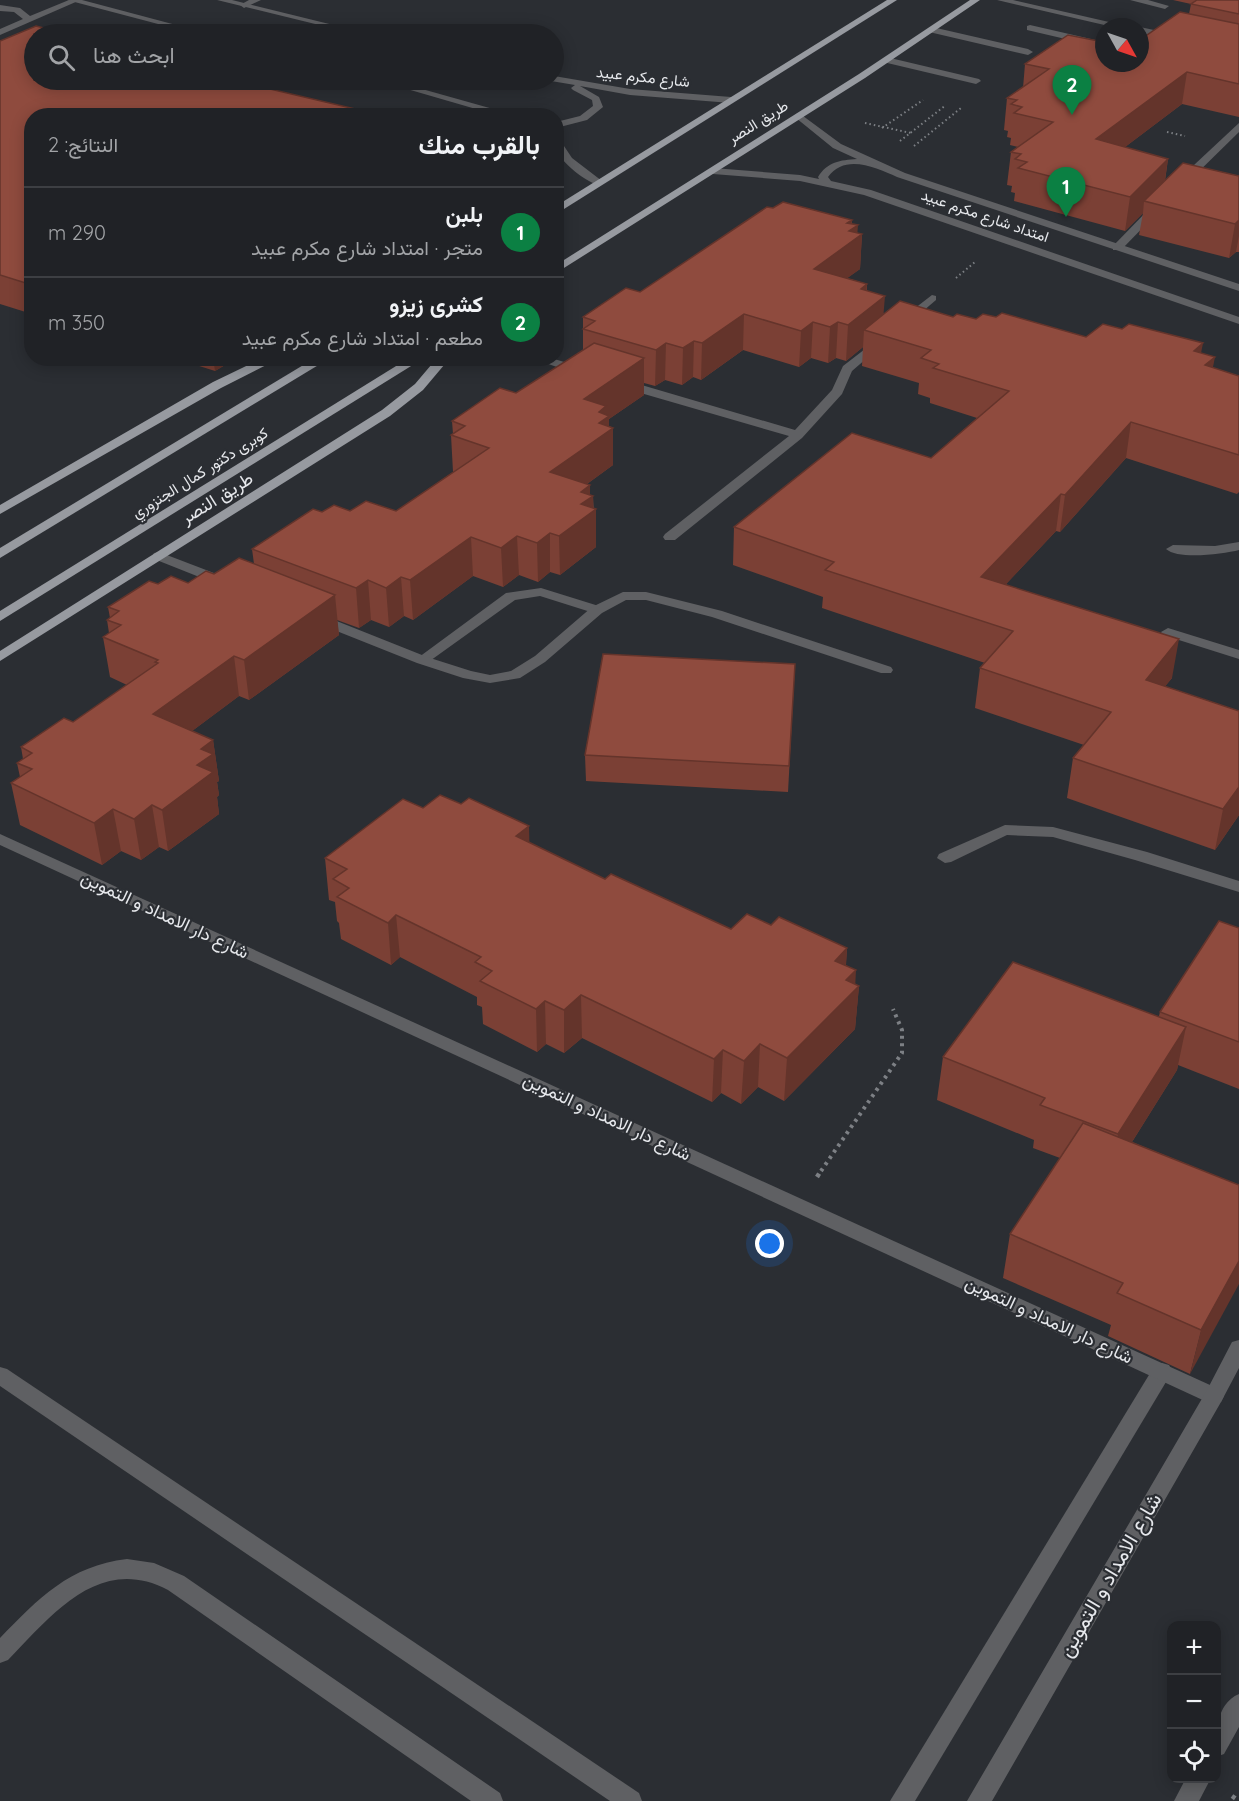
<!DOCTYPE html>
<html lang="ar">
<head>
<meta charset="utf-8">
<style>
  body { margin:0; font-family:Quicksand,Vazirmatn,sans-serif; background:#282a2e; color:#f1f3f6; direction:rtl }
  .controls { position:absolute; right:18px; bottom:18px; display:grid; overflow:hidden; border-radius:12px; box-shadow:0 3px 15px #0003 }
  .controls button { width:54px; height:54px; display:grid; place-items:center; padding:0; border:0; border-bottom:2px solid #3d3f43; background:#202226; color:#f1f3f6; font:30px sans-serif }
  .compass { position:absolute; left:1095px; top:18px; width:54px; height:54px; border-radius:50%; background:#202226; box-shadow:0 3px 15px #0003; rotate:130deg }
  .you { position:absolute; left:770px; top:1244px; width:21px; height:21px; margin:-15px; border:4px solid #fff; border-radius:50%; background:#1a73e8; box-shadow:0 0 0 9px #1a73e833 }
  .badge { display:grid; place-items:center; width:39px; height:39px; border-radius:50%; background:#0b8043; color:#fff; font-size:20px; font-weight:700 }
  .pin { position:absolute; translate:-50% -50px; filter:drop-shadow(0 2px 3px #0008) }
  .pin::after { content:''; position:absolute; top:32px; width:21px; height:18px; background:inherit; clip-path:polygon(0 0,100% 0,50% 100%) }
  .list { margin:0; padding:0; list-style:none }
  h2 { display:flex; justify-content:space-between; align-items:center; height:78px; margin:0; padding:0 24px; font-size:26px }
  h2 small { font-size:20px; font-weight:400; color:#a2a4a7 }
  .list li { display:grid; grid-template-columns:39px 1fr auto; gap:18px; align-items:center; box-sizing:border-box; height:90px; padding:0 24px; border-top:2px solid #3d3f43 }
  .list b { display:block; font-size:22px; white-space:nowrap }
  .list p { margin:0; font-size:20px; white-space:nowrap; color:#a2a4a7 }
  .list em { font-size:20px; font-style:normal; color:#a2a4a7 }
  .icon { flex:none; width:33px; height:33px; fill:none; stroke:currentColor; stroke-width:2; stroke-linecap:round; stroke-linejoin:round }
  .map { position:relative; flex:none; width:1239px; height:1801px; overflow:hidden; direction:ltr }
  .search { position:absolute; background:#202226; box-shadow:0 3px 15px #0003; left:24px; top:24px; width:540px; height:66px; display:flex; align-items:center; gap:15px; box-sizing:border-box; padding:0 21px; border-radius:33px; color:#a2a4a7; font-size:22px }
  .panel { position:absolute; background:#202226; box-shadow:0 3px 15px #0003; left:24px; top:108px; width:540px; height:258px; border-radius:24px; direction:rtl }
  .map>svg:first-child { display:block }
</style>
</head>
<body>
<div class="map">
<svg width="1239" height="1801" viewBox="0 0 1239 1801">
  <rect width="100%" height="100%" fill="#2b2e33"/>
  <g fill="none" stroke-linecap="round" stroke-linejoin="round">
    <g stroke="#7d8085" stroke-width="2" stroke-dasharray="1.5 3" stroke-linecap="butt">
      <polyline points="865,123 911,133"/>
      <polyline points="882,128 923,100"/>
      <polyline points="1167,132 1185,136"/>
      <polyline points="900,141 946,105"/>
      <polyline points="914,146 961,108"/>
      <polyline points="956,278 975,262"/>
    </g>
    <polyline stroke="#7d8085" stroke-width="4" stroke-dasharray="3 4.5" stroke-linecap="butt" points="821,1171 902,1053 902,1030 893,1009"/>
    <g stroke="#7d8085" stroke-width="4.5" stroke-dasharray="4 6" stroke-linecap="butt">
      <polyline points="817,1177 822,1169"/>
      <polyline points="1232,1796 1239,1801"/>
    </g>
    <g fill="#5f6063" fill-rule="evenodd">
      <polygon points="1130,0 1148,0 1169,6 1165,9"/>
      <polygon points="1030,25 1104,42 1104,48 1027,30 1027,26"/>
      <polygon points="932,27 1028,49 1033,52 1028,55 929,32 929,28"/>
      <polygon points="886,57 979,79 981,81 976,84 883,62 881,60"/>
      <polygon points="541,588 602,607 604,610 597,614 540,596 515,600 427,663 422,664 415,660 506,593"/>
      <polygon points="1162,1363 1169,1365 1172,1371 1169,1377 915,1801 890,1801 1155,1365"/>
      <polygon points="0,1367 7,1369 639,1793 642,1801 610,1801 0,1386"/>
    </g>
    <g fill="#5f6063" fill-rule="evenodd">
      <polygon points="69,0 78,1 0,35 0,29 23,19 14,12 0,11 0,5 20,8 30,16"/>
      <polygon points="249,0 261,0 244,8 240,5"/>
      <polygon points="997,0 1013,0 1131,27 1113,27"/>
      <polygon points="1140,27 1177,35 1179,37 1174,40 1140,33"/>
      <polygon points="1239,123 1239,132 1187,183 1179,183 1179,179"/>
      <polygon points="1156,205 1160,206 1160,210 1121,250 1113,250 1113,246 1152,206"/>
      <polygon points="932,295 936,296 936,300 909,323 901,323 901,319"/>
      <polygon points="878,339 882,341 882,345 852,371 842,394 802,438 675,540 665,540 663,537 665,534 789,436 620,387 620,381 628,381 795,430 832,390 843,366"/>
      <polygon points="531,358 551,358 584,368 586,371 580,375"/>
      <path d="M1239,542V550C1223,554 1178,560 1166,549L1173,545L1215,546Z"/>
      <polygon points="159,552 227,578 229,581 222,585 217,584 154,559 152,556 154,553"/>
      <polygon points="623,592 646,592 722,611 891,667 893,670 891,673 881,673 712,617 646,600 626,600 602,613 545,662 520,678 490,683 463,678 417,663 314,622 312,619 314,616 324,616 427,657 471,671 490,675 511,671 535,656 592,607"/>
      <polygon points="1168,628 1239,650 1239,659 1163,635 1161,632"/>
      <polygon points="1005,825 1053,827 1147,852 1239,881 1239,892 1135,860 1053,837 1007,835 951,862 945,863 937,858 939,854"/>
      <polygon points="0,834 1221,1390 1224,1396 1221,1402 1214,1404 1207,1402 0,845"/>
      <path d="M127,1559L154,1563L184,1576L500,1793L503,1801H471L168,1590C99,1554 52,1615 8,1660L0,1663V1638C39,1598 69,1566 127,1559Z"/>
    </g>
    <g fill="#5f6063" fill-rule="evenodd">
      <polygon points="67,0 82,0 210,34 196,34"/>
      <polygon points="217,0 232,0 370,34 356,34"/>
      <polygon points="554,76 630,89 731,97 736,100 731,103 630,95 580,86 599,97 603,107 587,120 556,128 556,122 580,116 593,106 592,100 573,90 571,88 575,85 551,81"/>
      <polygon points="376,80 390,80 518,116 500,116"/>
      <path d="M799,113L841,144L905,173L1239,284V291L897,177C877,168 845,153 828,177L831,181L871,190L1239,317V324L864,195L800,181L713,174L708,171L713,168L800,175L819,179L818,177C827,162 840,160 857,159L833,148L796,118V114Z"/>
      <path d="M556,139L560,140L572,158L602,181V185C591,187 559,161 556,149C556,146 556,142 556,139Z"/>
      <polygon points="1239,1340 1239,1368 1221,1402 992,1801 967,1801 1207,1390 1232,1342"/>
      <path d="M1239,1694V1727L1224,1754L1216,1757C1216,1735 1215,1704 1239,1694Z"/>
      <polygon points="1186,1778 1211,1778 1199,1801 1174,1801"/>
    </g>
    <g fill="#979aa0" fill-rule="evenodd">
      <polygon points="887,0 897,0 556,214 556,206"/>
      <polygon points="970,0 980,0 865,78 556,273 556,265 859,74"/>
      <polygon points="263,358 280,358 221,388 0,514 0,505 213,382"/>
      <polygon points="315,358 330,358 0,558 0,548"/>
      <polygon points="409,358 424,358 0,621 0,611"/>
      <polygon points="437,358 450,358 423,390 390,416 0,661 0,651 382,410 415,384"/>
    </g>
  </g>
  <g fill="#7b4035">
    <polygon points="1173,0 1239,0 1239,117 1182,104 1125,147 1168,159 1165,181 1239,176 1239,252 1236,252 1229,258 1139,235 1143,213 1125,231 1014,201 1015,193 1011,192 1012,186 1007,185 1011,152 1018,147 1010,145 1011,138 1007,137 1008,131 1004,130 1007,98 1023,88 1025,64 1104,63 1189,14 1191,4"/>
    <polygon points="0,41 32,116 32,314 0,304"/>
    <polygon points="773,208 852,220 852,224 857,233 862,234 860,269 847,278 867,284 867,291 884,314 953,317 976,319 996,317 1086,337 1201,353 1213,368 1239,376 1239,492 1237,494 1126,458 1060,532 1056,531 1006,584 1172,678 1165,686 1239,815 1215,850 1067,798 1073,758 1084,745 975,708 980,668 985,663 822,608 823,597 733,565 734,527 931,458 977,418 930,403 930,398 918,394 919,383 862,366 863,347 846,361 836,358 828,363 811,358 799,367 743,350 701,380 693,377 682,385 665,380 655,386 644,383 644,395 609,419 609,426 613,428 613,465 587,484 590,485 590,495 593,496 596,547 560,575 550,572 538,582 519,575 503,587 473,576 413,620 404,616 389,627 371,620 359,628 337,620 339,635 249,700 239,696 192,731 213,740 219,781 217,782 219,795 217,797 219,814 168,851 159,847 141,860 121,851 102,865 20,825 11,783 20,777 17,763 23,759 21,747 73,722 127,685 110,677 103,637 109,633 107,620 110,618 108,607 158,584 188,583 214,574 254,564 252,549 322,512 350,511 396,511 453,472 451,435 453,434 452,421 516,393 583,350 583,317 640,292"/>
    <polygon points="174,358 237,358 215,371"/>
    <polygon points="795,664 788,792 586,781 585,755"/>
    <polygon points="423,808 529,843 605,879 731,929 771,925 847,948 846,965 855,984 859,986 855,1029 784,1101 758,1087 741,1104 721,1093 712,1102 582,1038 564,1053 546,1044 537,1052 483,1024 482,1007 477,1005 477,997 400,957 391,965 341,939 339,923 337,921 335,902 329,900 325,858"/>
    <polygon points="1239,928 1239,1089 1178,1065 1177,1070 1132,1142 1239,1185 1190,1374 1108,1336 1111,1325 1003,1278 1010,1234 1060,1158 1033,1148 1034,1140 937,1100 943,1057 1159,1016 1160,1012"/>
  </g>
  <g fill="#64342b">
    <polygon points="1187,72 1182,104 1092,172 1096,139"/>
    <polygon points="1168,159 1163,193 1144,201 1143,213 1125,231 1130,197"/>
    <polygon points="852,220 851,230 858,225 857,238 862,234 860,269 812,304 814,269 847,223"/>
    <polygon points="1239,220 1239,236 1236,252 1229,258 1235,224"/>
    <polygon points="867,284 865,312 885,296 882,332 864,330 863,347 846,361 848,325 861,289"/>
    <polygon points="744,314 743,350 701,380 702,343"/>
    <polygon points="813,322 811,358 799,367 801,331"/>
    <polygon points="838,322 836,358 828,363 830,327"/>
    <polygon points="694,341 693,377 682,385 683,348"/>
    <polygon points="666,343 665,380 655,386 656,350"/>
    <polygon points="1203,343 1196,379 1194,351"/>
    <polygon points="1215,357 1208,392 1205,365"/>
    <polygon points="213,358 237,358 215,371"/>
    <polygon points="644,358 644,395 609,419 609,430 613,428 613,465 551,510 550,472 584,399"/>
    <polygon points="1131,422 1126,458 1060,532 1065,495"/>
    <polygon points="590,485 590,498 593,496 593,511 596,509 596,547 560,575 559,536 581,492"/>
    <polygon points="1061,494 1056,531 977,615 981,577"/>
    <polygon points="550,533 550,572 538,582 537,543"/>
    <polygon points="517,536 519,575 503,587 501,548"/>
    <polygon points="471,537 473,576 413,620 410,580"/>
    <polygon points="401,577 404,616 389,627 386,588"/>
    <polygon points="368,580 371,620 359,628 356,588"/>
    <polygon points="335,595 339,635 249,700 244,660"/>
    <polygon points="1179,639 1172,678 1139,719 1146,680"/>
    <polygon points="234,656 239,696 160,755 153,714"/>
    <polygon points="213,740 219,781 217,782 219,795 217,797 219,814 168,851 162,810 197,765 201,749"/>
    <polygon points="1239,787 1239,815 1215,850 1223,809"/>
    <polygon points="152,805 159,847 141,860 134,819"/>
    <polygon points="113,809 121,851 102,865 94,823"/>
    <polygon points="529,826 530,867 516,836"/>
    <polygon points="396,915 400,957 391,965 388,923"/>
    <polygon points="847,948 844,991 835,961"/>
    <polygon points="856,970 855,990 859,986 855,1029 784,1101 787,1058 846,980"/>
    <polygon points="581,995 582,1038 564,1053 564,1010"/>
    <polygon points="545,1001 546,1044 537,1052 536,1009"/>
    <polygon points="1186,1027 1177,1070 1110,1177 1118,1134"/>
    <polygon points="760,1044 758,1087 741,1104 744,1061"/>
    <polygon points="723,1050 721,1093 712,1102 714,1059"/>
    <polygon points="1239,1261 1239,1284 1190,1374 1201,1330"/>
  </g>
  <g fill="#8f4b3e" stroke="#64342b" stroke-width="1.5">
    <polygon points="1197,0 1239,0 1239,14 1191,4"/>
    <polygon points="1180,12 1239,24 1239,84 1187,72 1096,139 1168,159 1130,197 1018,168 1027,162 1015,159 1021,154 1011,152 1053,122 1014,113 1022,107 1011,104 1017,100 1007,98 1049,69 1025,64 1068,35 1104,42 1104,63 1140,63 1140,40"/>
    <polygon points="36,26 67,34 34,34 34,80 243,80 258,83 253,85 385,116 32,116 32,285 0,275 0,41"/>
    <polygon points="1183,163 1239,176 1239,220 1235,224 1144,201"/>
    <polygon points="783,202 852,220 847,223 858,225 849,231 862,234 814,269 867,284 861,289 885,296 848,325 838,322 830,327 813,322 801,331 744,314 702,343 694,341 683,348 666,343 656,350 583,329 595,321 583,317 626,288 640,292 767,207 773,208"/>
    <polygon points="900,301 953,317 957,314 976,319 983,314 996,317 1002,313 1086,337 1103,324 1122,329 1129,324 1203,343 1194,351 1215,357 1205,365 1239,376 1239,455 1131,422 1065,495 1061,494 981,577 1179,639 1146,680 1239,711 1239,787 1223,809 1073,758 1111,712 980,668 1013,631 825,570 834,562 734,527 852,433 931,458 1009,391 933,368 939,364 921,358 931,350 864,330"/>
    <polygon points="594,343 644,358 584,399 606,406 599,412 609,416 599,423 613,428 550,472 590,485 581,492 593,496 581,504 596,509 559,536 550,533 537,543 517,536 501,548 471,537 410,580 401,577 386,588 368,580 356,588 252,549 313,509 322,512 334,505 350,511 366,501 396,511 489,448 451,435 465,426 452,421 500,388 516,393"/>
    <polygon points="239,558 335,595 244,660 234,656 153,714 213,740 201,749 213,754 197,765 213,772 162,810 152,805 134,819 113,809 94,823 11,783 32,769 17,763 32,753 21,747 64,718 73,722 158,663 155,662 158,660 103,637 121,625 107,620 119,611 108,607 149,581 158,584 171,576 188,583 206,571 214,574"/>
    <polygon points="603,654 795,664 789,766 585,755"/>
    <polygon points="440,795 461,804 469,798 529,826 516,836 605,879 611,874 731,929 747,914 771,925 779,917 847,948 835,961 856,970 846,980 859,986 787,1058 760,1044 744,1061 723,1050 714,1059 581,995 564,1010 545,1001 536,1009 480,981 492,971 475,962 481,957 396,915 388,923 337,897 349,888 333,879 347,869 325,858 403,799 423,808"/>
    <polygon points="1219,921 1239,928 1239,1042 1160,1012"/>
    <polygon points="1013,962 1186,1027 1118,1134 1040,1105 1045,1098 943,1057"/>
    <polygon points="1083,1123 1239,1185 1239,1261 1201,1330 1117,1293 1123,1283 1010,1234"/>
  </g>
  <g text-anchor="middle" stroke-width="4.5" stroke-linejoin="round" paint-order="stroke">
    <g font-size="15" fill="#e6e8ec" stroke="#2b2e33">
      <text transform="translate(643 77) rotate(6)" y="5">شارع مكرم عبيد</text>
      <text transform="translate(758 122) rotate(-32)" y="5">طريق النصر</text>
      <text transform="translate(985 216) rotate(19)" y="5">امتداد شارع مكرم عبيد</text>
      <text transform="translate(200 473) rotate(-32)" y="5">كوبرى دكتور كمال الجنزوري</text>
    </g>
    <g font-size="18" fill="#e6e8ec" stroke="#2b2e33">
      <text transform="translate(217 498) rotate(-32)" y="6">طريق النصر</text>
      <text transform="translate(165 915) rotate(25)" y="6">شارع دار الامداد و التموين</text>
      <text transform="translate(607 1117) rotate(25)" y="6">شارع دار الامداد و التموين</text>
      <text transform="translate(1049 1320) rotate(25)" y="6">شارع دار الامداد و التموين</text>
    </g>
    <g font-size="21" fill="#e6e8ec" stroke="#2b2e33">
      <text transform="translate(1110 1575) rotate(-60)" y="7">شارع الامداد و التموين</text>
    </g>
  </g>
</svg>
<div class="controls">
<button>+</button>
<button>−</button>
<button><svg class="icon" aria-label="locate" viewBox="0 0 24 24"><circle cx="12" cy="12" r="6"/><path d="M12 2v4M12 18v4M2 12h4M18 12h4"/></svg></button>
</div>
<svg class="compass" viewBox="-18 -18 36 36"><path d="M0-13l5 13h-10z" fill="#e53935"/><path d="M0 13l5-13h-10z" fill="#a2a4a7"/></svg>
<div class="you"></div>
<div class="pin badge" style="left:1066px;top:217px">1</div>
<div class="pin badge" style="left:1072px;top:115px">2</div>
<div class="search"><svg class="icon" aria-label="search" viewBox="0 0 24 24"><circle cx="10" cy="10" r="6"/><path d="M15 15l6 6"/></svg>ابحث هنا</div>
<section class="panel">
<h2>بالقرب منك<small>النتائج: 2</small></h2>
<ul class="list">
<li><span class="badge">1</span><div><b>بلبن</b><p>متجر · امتداد شارع مكرم عبيد</p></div><em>290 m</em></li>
<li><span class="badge">2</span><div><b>كشرى زيزو</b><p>مطعم · امتداد شارع مكرم عبيد</p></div><em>350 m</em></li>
</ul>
</section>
</div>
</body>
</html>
